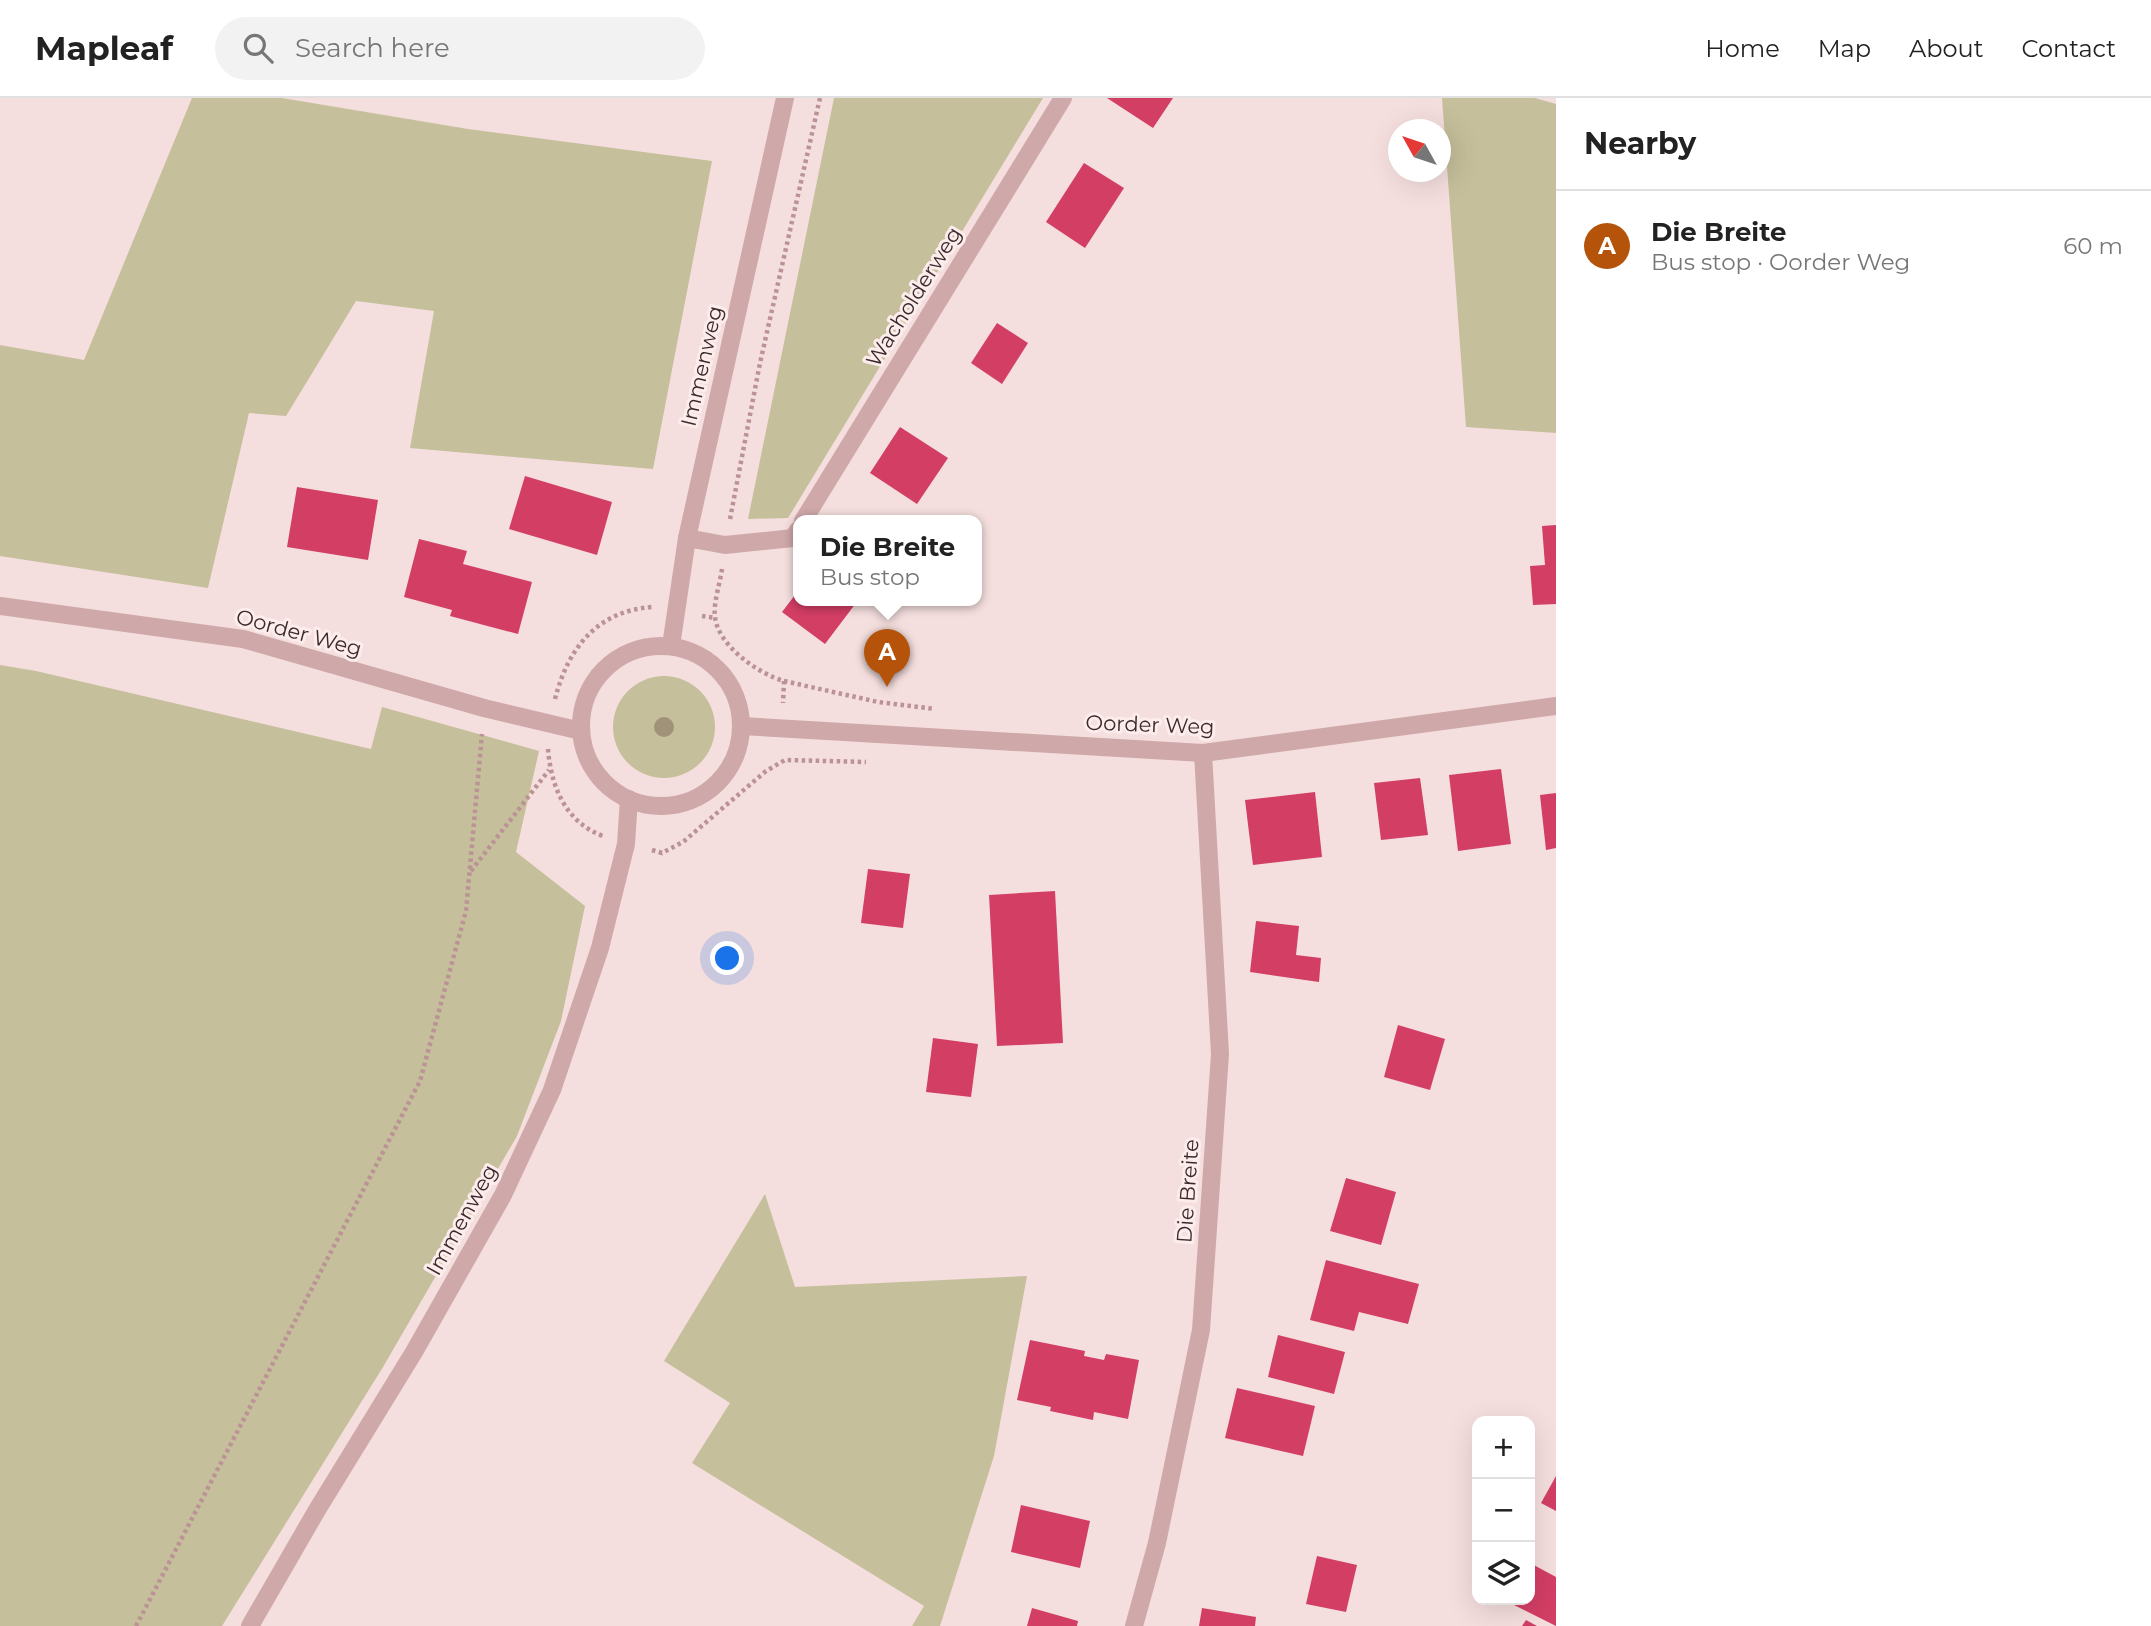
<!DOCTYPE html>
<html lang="en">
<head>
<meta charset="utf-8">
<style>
  body { margin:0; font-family:Montserrat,sans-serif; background:#f2f2f2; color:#222 }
  .controls { position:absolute; right:21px; bottom:21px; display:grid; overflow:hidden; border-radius:14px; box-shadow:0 7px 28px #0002 }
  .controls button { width:63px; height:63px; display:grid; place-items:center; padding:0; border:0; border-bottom:2px solid #e0e0e0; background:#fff; color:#222; font:35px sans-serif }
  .compass { position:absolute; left:1388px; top:21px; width:63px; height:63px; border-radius:50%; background:#fff; box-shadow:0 7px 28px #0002; rotate:310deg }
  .you { position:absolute; left:728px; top:861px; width:24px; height:24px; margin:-18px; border:5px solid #fff; border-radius:50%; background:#1a73e8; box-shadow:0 0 0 10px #1a73e833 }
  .badge { display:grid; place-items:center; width:46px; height:46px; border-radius:50%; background:#b45309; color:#fff; font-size:23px; font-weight:700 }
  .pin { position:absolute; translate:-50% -58px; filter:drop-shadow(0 2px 4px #0008) }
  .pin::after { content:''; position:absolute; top:37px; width:24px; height:21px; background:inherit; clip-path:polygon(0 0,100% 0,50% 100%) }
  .popup { position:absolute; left:793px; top:417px; width:189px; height:91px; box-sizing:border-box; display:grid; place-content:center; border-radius:14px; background:#fff; filter:drop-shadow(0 2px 5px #0005); font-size:23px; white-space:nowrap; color:#767676 }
  .popup b { font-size:26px; color:#222 }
  .popup::after { content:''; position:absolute; left:50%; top:100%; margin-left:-14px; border:14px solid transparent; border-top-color:#fff }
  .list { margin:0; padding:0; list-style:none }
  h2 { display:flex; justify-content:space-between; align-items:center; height:91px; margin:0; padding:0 28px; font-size:30px }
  h2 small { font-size:23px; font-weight:400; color:#767676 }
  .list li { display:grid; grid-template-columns:46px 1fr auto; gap:21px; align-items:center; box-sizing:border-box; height:112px; padding:0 28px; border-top:2px solid #e0e0e0 }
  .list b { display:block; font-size:26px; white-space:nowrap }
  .list p { margin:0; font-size:23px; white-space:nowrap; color:#767676 }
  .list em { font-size:23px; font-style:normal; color:#767676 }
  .icon { flex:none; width:38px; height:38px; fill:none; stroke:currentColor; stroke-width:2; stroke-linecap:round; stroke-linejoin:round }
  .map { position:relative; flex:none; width:1556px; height:1528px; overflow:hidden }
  header { display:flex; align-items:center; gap:42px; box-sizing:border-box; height:98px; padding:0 35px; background:#fff; border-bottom:2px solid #e0e0e0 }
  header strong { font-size:33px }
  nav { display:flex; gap:38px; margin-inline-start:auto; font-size:24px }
  .search { width:490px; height:63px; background:#f2f2f2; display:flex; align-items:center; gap:18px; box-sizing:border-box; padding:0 24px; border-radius:38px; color:#767676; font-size:26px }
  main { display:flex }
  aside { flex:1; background:#fff }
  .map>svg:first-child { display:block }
</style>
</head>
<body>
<header>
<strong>Mapleaf</strong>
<div class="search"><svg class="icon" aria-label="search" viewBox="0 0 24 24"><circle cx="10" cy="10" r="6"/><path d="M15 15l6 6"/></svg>Search here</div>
<nav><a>Home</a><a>Map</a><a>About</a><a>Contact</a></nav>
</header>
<main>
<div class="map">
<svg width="1556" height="1528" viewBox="0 0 1556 1528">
  <rect width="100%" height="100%" fill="#f5dede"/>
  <g fill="#c6bf9b">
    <polygon points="192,0 282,0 468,31 712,63 653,371 410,350 434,213 356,203 286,318 249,315 208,490 0,458 0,247 84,262"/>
    <polygon points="834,0 1043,0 788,420 748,421"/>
    <polygon points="1442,0 1535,0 1556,6 1556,335 1466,329"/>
    <polygon points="0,567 36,573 371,651 382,609 539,653 516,754 585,808 561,923 517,1038 383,1269 222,1528 0,1528"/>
    <circle cx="664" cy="629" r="51"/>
    <polygon points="765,1096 795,1189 1027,1178 994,1358 940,1528 912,1528 924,1508 692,1365 730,1305 664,1263"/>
  </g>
  <g fill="#d33e65">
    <polygon points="1107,0 1173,0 1153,30"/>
    <polygon points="1084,65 1124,90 1085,150 1046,124"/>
    <polygon points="997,225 1028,245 1002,286 971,265"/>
    <polygon points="900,329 948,360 917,406 870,375"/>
    <polygon points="525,378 612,404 597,457 509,431"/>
    <polygon points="297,389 378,402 368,462 287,449"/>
    <polygon points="1556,427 1556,506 1533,507 1530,468 1545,467 1542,428"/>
    <polygon points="419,441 467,453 463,466 532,484 518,536 450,518 452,512 404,499"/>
    <polygon points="798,493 798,503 853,503 856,505 825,546 782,514"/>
    <polygon points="1501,671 1511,746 1458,753 1449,677"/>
    <polygon points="1420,680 1428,737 1381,742 1374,685"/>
    <polygon points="1315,694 1322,759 1253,767 1245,702"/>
    <polygon points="1556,695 1556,750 1546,752 1540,697"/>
    <polygon points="868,771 910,776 903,830 861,825"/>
    <polygon points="1055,793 1063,945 997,948 989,797"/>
    <polygon points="1256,823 1299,828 1296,857 1321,860 1319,884 1250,874"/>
    <polygon points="1398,927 1445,941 1430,992 1384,979"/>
    <polygon points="933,940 978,946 971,999 926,994"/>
    <polygon points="1346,1080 1396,1094 1381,1147 1330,1133"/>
    <polygon points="1326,1162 1419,1186 1408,1226 1359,1214 1354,1233 1310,1222"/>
    <polygon points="1278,1237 1345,1254 1334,1296 1268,1279"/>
    <polygon points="1030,1242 1085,1253 1084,1258 1104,1262 1106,1256 1139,1262 1128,1321 1094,1314 1093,1322 1050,1313 1051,1309 1017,1302"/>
    <polygon points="1237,1290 1315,1308 1303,1358 1225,1340"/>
    <polygon points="1556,1378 1556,1413 1541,1405"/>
    <polygon points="1021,1407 1090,1423 1080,1470 1011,1454"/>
    <polygon points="1317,1458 1357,1467 1346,1514 1306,1506"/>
    <polygon points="1530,1465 1556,1479 1556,1528 1504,1502 1530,1502"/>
    <polygon points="1032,1510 1078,1523 1077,1528 1027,1528"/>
    <polygon points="1202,1510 1256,1519 1255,1528 1199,1528"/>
    <polygon points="1526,1522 1537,1528 1522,1528"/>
  </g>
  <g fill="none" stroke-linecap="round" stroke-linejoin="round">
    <g stroke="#bb9295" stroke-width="4.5" stroke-dasharray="3.5 3.5" stroke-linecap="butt">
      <polyline points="730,421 760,265 820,0"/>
      <path d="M722,471C720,486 713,505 715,519C718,548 759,576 784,583L783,605"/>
      <polyline points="702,518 715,520"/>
      <polyline points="784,583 878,604 935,611"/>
      <path d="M555,601C568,550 597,513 652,509"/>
      <path d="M548,651C551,688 565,724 603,738"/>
      <polyline points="652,752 662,755 683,744 766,673 785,662 866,664"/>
      <polyline points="471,773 549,672"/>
      <polyline points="136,1528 420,983 466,813 482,636"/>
    </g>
    <g stroke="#cfa8a9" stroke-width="18">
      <polyline points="803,423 1063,0"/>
      <polyline points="687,440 725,447 793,440 798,432"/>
      <polyline points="0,508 243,541 484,610 581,633"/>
      <polyline points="671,548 687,440 785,0"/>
      <circle cx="661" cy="628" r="80"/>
      <polyline points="741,628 1203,655 1556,608"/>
      <polyline points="250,1528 317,1412 414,1254 503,1097 552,992 600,850 626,746 629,701"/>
      <polyline points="1134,1528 1157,1445 1201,1232 1220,956 1203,655"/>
    </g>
  </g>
  <circle fill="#a1937a" cx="664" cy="629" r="10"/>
  <g text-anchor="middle" stroke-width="6" stroke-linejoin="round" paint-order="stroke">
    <g font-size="21" fill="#3b292c" stroke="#fceceb">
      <text transform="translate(914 199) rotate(-58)" y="7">Wacholderweg</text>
      <text transform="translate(702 268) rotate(-77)" y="7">Immenweg</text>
      <text transform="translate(299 535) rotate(15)" y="7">Oorder Weg</text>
      <text transform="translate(1150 627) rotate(2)" y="7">Oorder Weg</text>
      <text transform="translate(1188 1093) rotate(-86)" y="7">Die Breite</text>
      <text transform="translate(462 1122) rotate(-61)" y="7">Immenweg</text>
    </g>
  </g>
</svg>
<div class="controls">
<button>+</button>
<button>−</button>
<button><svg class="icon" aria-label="layers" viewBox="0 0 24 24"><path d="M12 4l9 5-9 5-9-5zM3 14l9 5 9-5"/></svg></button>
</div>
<svg class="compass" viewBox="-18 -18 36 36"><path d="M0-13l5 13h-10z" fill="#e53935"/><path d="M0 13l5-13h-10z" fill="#767676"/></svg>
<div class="you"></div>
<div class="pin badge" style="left:887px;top:589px">A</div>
<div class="popup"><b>Die Breite</b>Bus stop</div>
</div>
<aside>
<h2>Nearby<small></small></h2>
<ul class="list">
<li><span class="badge">A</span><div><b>Die Breite</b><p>Bus stop · Oorder Weg</p></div><em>60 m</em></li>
</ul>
</aside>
</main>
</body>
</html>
